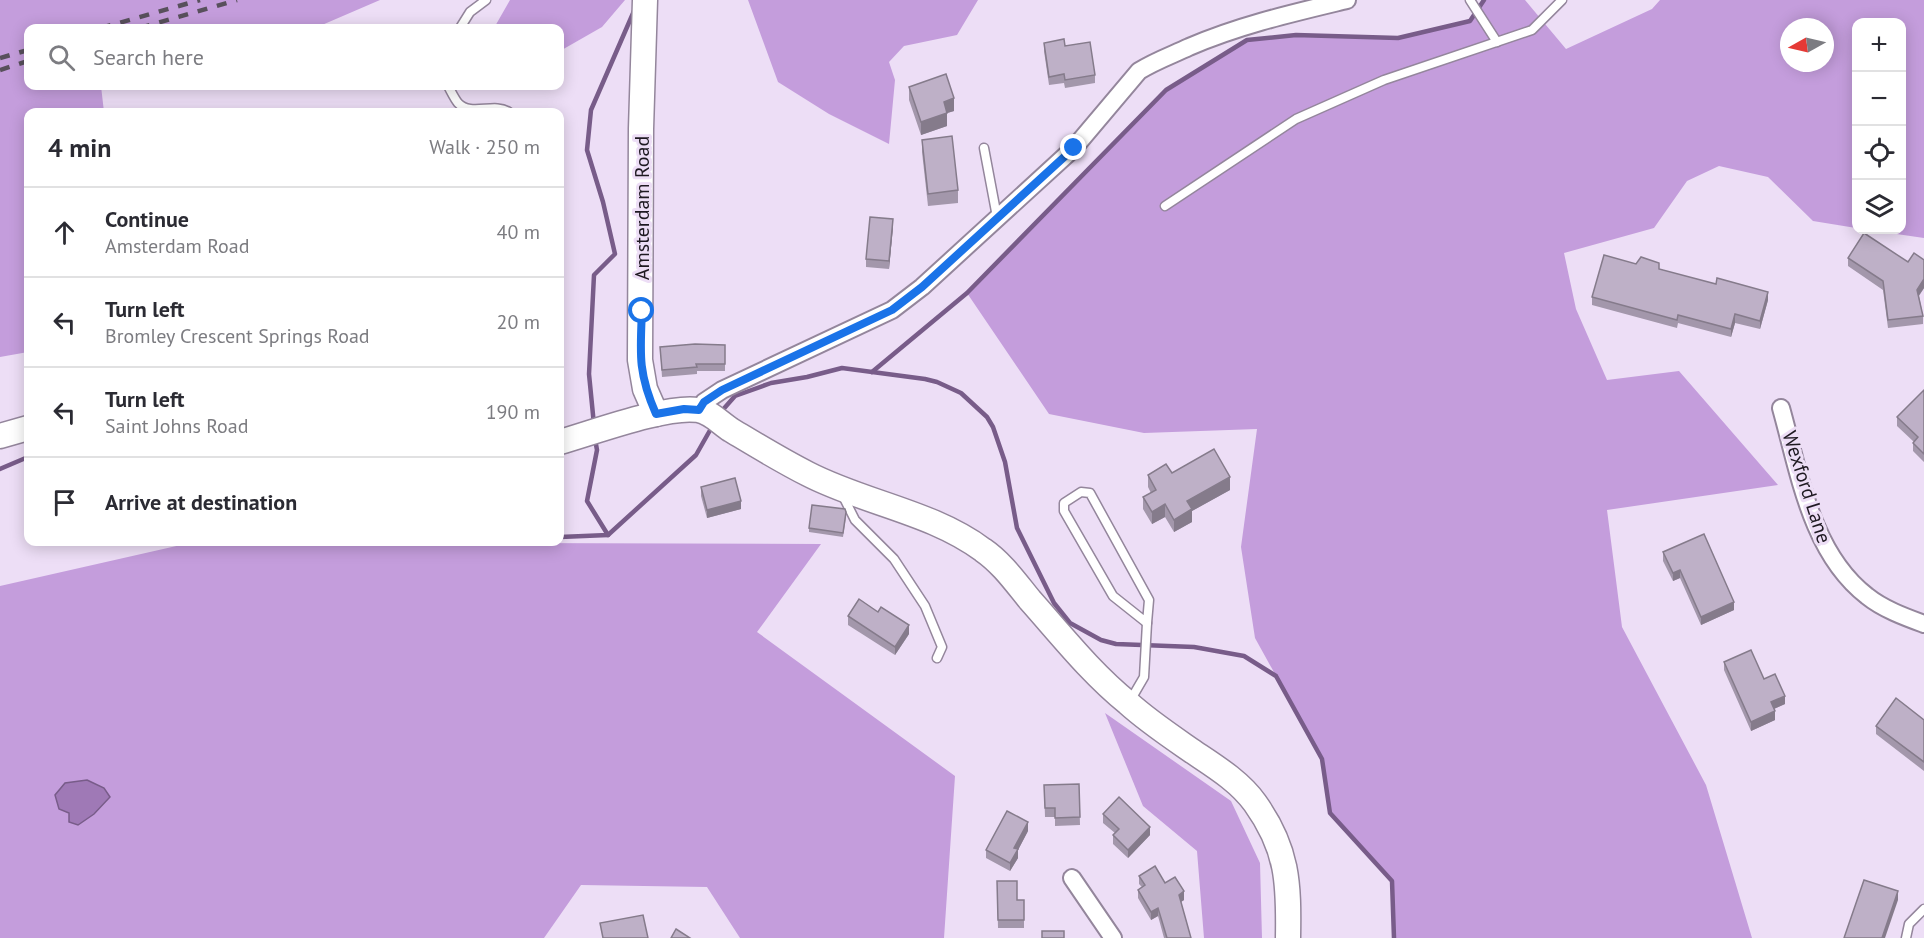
<!DOCTYPE html>
<html lang="en">
<head>
<meta charset="utf-8">
<style>
  body { margin:0; font-family:"PT Sans",sans-serif; background:#f2f2f3; color:#2b2b33 }
  .controls { position:absolute; right:18px; top:18px; display:grid; overflow:hidden; border-radius:12px; box-shadow:0 3px 15px #0003 }
  .controls button { width:54px; height:54px; display:grid; place-items:center; padding:0; border:0; border-bottom:2px solid #e1e1e2; background:#fff; color:#2b2b33; font:30px sans-serif }
  .compass { position:absolute; left:1780px; top:18px; width:54px; height:54px; border-radius:50%; background:#fff; box-shadow:0 3px 15px #0003; rotate:262deg }
  .stop { position:absolute; width:18px; height:18px; margin:-14px; border:4px solid #1a73e8; border-radius:50%; background:#fff }
  .stop.end { background:#1a73e8; border-color:#fff; box-shadow:0 2px 6px #0008 }
  .list { margin:0; padding:0; list-style:none }
  h2 { display:flex; justify-content:space-between; align-items:center; height:78px; margin:0; padding:0 24px; font-size:26px }
  h2 small { font-size:20px; font-weight:400; color:#7c7c81 }
  .list li { display:grid; grid-template-columns:39px 1fr auto; gap:18px; align-items:center; box-sizing:border-box; height:90px; padding:0 24px; border-top:2px solid #e1e1e2 }
  .list b { display:block; font-size:22px; white-space:nowrap }
  .list p { margin:0; font-size:20px; white-space:nowrap; color:#7c7c81 }
  .list em { font-size:20px; font-style:normal; color:#7c7c81 }
  .icon { flex:none; width:33px; height:33px; fill:none; stroke:currentColor; stroke-width:2; stroke-linecap:round; stroke-linejoin:round }
  .map { position:relative; flex:none; width:1924px; height:938px; overflow:hidden }
  .search { position:absolute; background:#fff; box-shadow:0 3px 15px #0003; left:24px; top:24px; width:540px; height:66px; display:flex; align-items:center; gap:15px; box-sizing:border-box; padding:0 21px; border-radius:12px; color:#7c7c81; font-size:22px }
  .panel { position:absolute; background:#fff; box-shadow:0 3px 15px #0003; left:24px; top:108px; width:540px; height:438px; border-radius:12px }
  .map>svg:first-child { display:block }
</style>
</head>
<body>
<div class="map">
<svg width="1924" height="938" viewBox="0 0 1924 938">
  <rect width="100%" height="100%" fill="#eddef6"/>
  <g fill="#c49ddc" fill-rule="evenodd">
    <polygon points="0,0 380,0 315,28 28,28 28,86 101,86 104,112 28,112 28,352 0,357"/>
    <polygon points="510,0 625,0 602,27 560,51 560,28 494,28"/>
    <polygon points="748,0 978,0 957,35 904,46 889,62 895,80 889,144 829,114 778,82"/>
    <path d="M1484,0H1525L1566,49L1652,9L1660,0H1924V238L1869,230H1902V22H1856V228L1813,221L1768,177L1719,166L1687,181L1654,228L1564,253L1576,309L1607,380L1679,371L1778,485L1607,510L1622,627L1706,785L1752,938H1394L1392,881L1330,813L1322,759L1255,638L1241,547L1257,429L1144,433L1049,414L967,293L1166,90L1247,40L1296,35L1398,38L1470,21ZM1789,27H1825V63H1789Z"/>
    <polygon points="194,542 821,544 757,632 955,776 944,938 740,938 707,887 581,885 544,938 0,938 0,586"/>
    <polygon points="1105,713 1231,801 1260,863 1262,938 1204,938 1197,851 1143,806"/>
  </g>
  <polygon fill="#9f79b6" stroke="#785c89" stroke-width="1.5" points="87,780 104,788 110,797 94,814 78,825 69,822 69,813 59,809 55,795 65,783"/>
  <g fill="none" stroke-linecap="round" stroke-linejoin="round">
    <g stroke="#785c89" stroke-width="4.5">
      <polyline points="872,372 967,293 1166,90 1247,40 1296,35 1398,38 1470,21 1484,0"/>
      <polyline points="720,413 735,396 771,383 807,377 842,368 925,379 937,382 961,393 987,417 993,427 1005,462 1017,528 1054,603 1070,623 1101,640 1116,644 1194,647 1244,656 1276,676 1322,759 1330,813 1392,881 1394,938"/>
      <polyline points="594,425 589,374 594,275 615,254 603,202 587,150 591,110 634,11"/>
      <polyline points="595,439 597,450 587,501 608,535"/>
      <polyline points="0,469 28,457"/>
      <polyline points="560,537 608,535 696,455 713,425"/>
    </g>
    <defs>
      <g id="lane">
        <polyline points="1470,0 1497,42"/>
        <polyline points="460,28 470,12 486,0"/>
        <path d="M448,86C451,91 454,98 458,103C471,117 494,102 509,112"/>
        <polyline points="984,148 997,217"/>
        <polyline points="1165,206 1296,119 1384,80 1532,30 1562,0"/>
        <polygon points="1081,492 1090,493 1149,600 1147,623 1113,596 1064,511 1064,503"/>
        <polyline points="842,494 855,520 894,559 925,606 942,647 937,658"/>
        <polyline points="1130,701 1144,677 1147,623"/>
        <polyline points="1906,938 1909,924 1924,909"/>
      </g>
      <g id="street">
        <path d="M1781,408C1799,472 1811,553 1867,596C1883,609 1905,617 1924,624"/>
        <path d="M699,410L704,402L722,390L892,310L922,287L1074,148L1139,71C1155,61 1172,55 1189,47C1240,25 1293,13 1347,0"/>
        <polyline points="1072,878 1113,938"/>
      </g>
      <g id="secondary">
        <polyline points="645,0 641,129 640,360 645,389 656,414"/>
        <polyline points="0,436 28,428"/>
        <path d="M560,442C592,433 667,405 698,410C711,412 720,423 731,430C756,445 782,461 808,474C864,503 932,512 983,550C1002,563 1016,583 1030,600C1062,636 1091,673 1128,703C1149,722 1172,737 1195,753C1216,767 1240,782 1255,803C1288,849 1289,883 1288,938"/>
      </g>
    </defs>
    <use href="#lane" stroke="#94869c" stroke-width="11"/>
    <use href="#street" stroke="#94869c" stroke-width="20"/>
    <use href="#secondary" stroke="#94869c" stroke-width="27"/>
    <use href="#lane" stroke="#fff" stroke-width="8"/>
    <use href="#street" stroke="#fff" stroke-width="16"/>
    <use href="#secondary" stroke="#fff" stroke-width="24"/>
    <g stroke="#58505c" stroke-width="4.5" stroke-dasharray="10 10" stroke-linecap="butt">
      <polyline points="101,28 200,0"/>
      <polyline points="140,28 237,0"/>
      <polyline points="0,58 28,50"/>
      <polyline points="0,70 28,61"/>
    </g>
  </g>
  <g fill="#a397ab">
    <polygon points="1044,43 1065,46 1095,75 1095,83 1065,88 1064,83 1049,85 1044,51"/>
    <polygon points="909,87 954,111 947,113 947,126 921,135 909,100"/>
    <polygon points="922,140 958,190 958,203 928,206 922,152"/>
    <polygon points="893,227 889,269 866,267 866,259"/>
    <polygon points="1848,258 1908,262 1924,260 1924,288 1919,296 1923,316 1923,324 1888,328 1883,290 1848,266"/>
    <polygon points="1636,264 1659,269 1768,300 1760,329 1735,323 1731,337 1678,323 1677,328 1592,305 1592,297"/>
    <polygon points="725,345 725,371 697,371 697,374 662,377 660,347"/>
    <polygon points="1924,390 1924,462 1913,451 1913,443 1914,442 1897,426 1897,417"/>
    <polygon points="1172,473 1230,490 1192,511 1192,522 1174,532 1165,517 1152,524 1143,509 1143,497 1151,493 1148,487 1148,475"/>
    <polygon points="701,487 741,509 707,518 701,496"/>
    <polygon points="846,517 843,537 809,532 809,528"/>
    <polygon points="1663,552 1734,610 1701,625 1680,578 1673,581 1663,561"/>
    <polygon points="848,616 909,634 895,655 848,625"/>
    <polygon points="1724,662 1764,679 1785,704 1774,709 1775,720 1751,731 1724,670"/>
    <polygon points="1924,720 1924,771 1876,734 1876,726"/>
    <polygon points="1079,784 1080,825 1055,826 1055,817 1045,817 1044,785"/>
    <polygon points="1103,814 1150,835 1128,858 1113,844 1113,835 1115,833 1103,823"/>
    <polygon points="1028,831 1018,850 1018,858 1010,871 986,858 986,850"/>
    <polygon points="1139,876 1165,883 1184,900 1181,902 1191,938 1164,938 1158,916 1151,920 1138,898 1138,890 1142,887 1139,884"/>
    <polygon points="997,881 1017,900 1024,900 1024,928 998,928"/>
  </g>
  <g fill="#857b8b">
    <polygon points="954,98 954,111 944,114 944,102"/>
    <polygon points="947,113 947,126 921,135 921,122"/>
    <polygon points="893,219 893,227 889,269 889,261"/>
    <polygon points="1924,279 1924,288 1917,298 1917,290"/>
    <polygon points="1768,292 1768,300 1760,329 1760,321"/>
    <polygon points="1735,314 1735,323 1731,337 1731,329"/>
    <polygon points="1230,477 1230,490 1192,511 1192,522 1174,532 1174,520 1187,501"/>
    <polygon points="741,501 741,509 707,518 707,510"/>
    <polygon points="1165,504 1165,517 1152,524 1152,512"/>
    <polygon points="1680,570 1680,578 1673,581 1673,573"/>
    <polygon points="1734,602 1734,610 1701,625 1701,617"/>
    <polygon points="909,625 909,634 895,655 895,647"/>
    <polygon points="1785,696 1785,704 1771,710 1771,702"/>
    <polygon points="1775,711 1775,720 1751,731 1751,722"/>
    <polygon points="1028,822 1028,831 1018,850 1018,858 1010,871 1010,863 1014,848"/>
    <polygon points="1150,827 1150,835 1128,858 1128,850"/>
    <polygon points="1184,891 1184,900 1179,903 1179,895"/>
    <polygon points="1898,891 1898,900 1885,938 1882,938"/>
    <polygon points="1158,908 1158,916 1151,920 1151,912"/>
  </g>
  <g fill="#beb0c7" stroke="#857b8b" stroke-width="1.5">
    <polygon points="1064,39 1065,46 1090,42 1095,75 1065,80 1064,74 1049,77 1044,43"/>
    <polygon points="946,74 954,98 944,102 947,113 921,122 909,87"/>
    <polygon points="952,136 958,190 928,194 922,140"/>
    <polygon points="870,217 893,219 889,261 866,259"/>
    <polygon points="1864,233 1908,262 1914,253 1924,260 1924,279 1917,290 1923,316 1888,320 1883,281 1848,258"/>
    <polygon points="1604,255 1636,264 1641,257 1659,263 1659,269 1716,284 1717,278 1768,292 1760,321 1735,314 1731,329 1678,315 1677,320 1592,297"/>
    <polygon points="695,344 725,345 725,364 696,364 697,367 662,370 660,347"/>
    <polygon points="1924,390 1924,454 1913,443 1918,437 1897,417"/>
    <polygon points="1214,449 1230,477 1187,501 1192,509 1174,520 1165,504 1152,512 1143,497 1156,490 1148,475 1166,464 1172,473"/>
    <polygon points="735,478 741,501 707,510 701,487"/>
    <polygon points="812,505 845,509 846,512 843,533 809,528"/>
    <polygon points="1704,534 1734,602 1701,617 1680,570 1673,573 1663,552"/>
    <polygon points="859,599 878,612 881,607 909,625 895,647 848,616"/>
    <polygon points="1751,650 1764,679 1775,674 1785,696 1771,702 1775,711 1751,722 1724,662"/>
    <polygon points="1896,698 1924,720 1924,762 1876,726"/>
    <polygon points="1079,784 1080,817 1055,818 1055,808 1045,808 1044,785"/>
    <polygon points="1119,797 1150,827 1128,850 1113,835 1119,829 1103,814"/>
    <polygon points="1007,811 1028,822 1014,848 1018,849 1010,863 986,850"/>
    <polygon points="1155,866 1165,883 1175,877 1184,891 1179,895 1191,938 1167,938 1158,908 1151,912 1138,890 1145,885 1139,876"/>
    <polygon points="1864,880 1898,891 1882,938 1844,938"/>
    <polygon points="997,881 1017,881 1017,900 1024,900 1024,920 998,920"/>
    <polygon points="643,915 648,938 603,938 600,923"/>
    <polygon points="676,929 690,938 671,938"/>
    <rect x="1042" y="931" width="22" height="7"/>
  </g>
  <g fill="none" stroke-linecap="round" stroke-linejoin="round">
    <path stroke="#1a73e8" stroke-width="8" d="M642,311C640,354 638,373 656,414L684,409L699,410L704,402L722,390L892,310L922,287L1074,148"/>
  </g>
  <g text-anchor="middle" stroke-width="6" stroke-linejoin="round" paint-order="stroke">
    <g font-size="20" fill="#1e1921" stroke="#eddef6">
      <text transform="translate(642 208) rotate(-90)" y="7">Amsterdam Road</text>
      <text transform="translate(1807 487) rotate(72)" y="7">Wexford Lane</text>
    </g>
  </g>
</svg>
<div class="controls">
<button>+</button>
<button>−</button>
<button><svg class="icon" aria-label="locate" viewBox="0 0 24 24"><circle cx="12" cy="12" r="6"/><path d="M12 2v4M12 18v4M2 12h4M18 12h4"/></svg></button>
<button><svg class="icon" aria-label="layers" viewBox="0 0 24 24"><path d="M12 4l9 5-9 5-9-5zM3 14l9 5 9-5"/></svg></button>
</div>
<svg class="compass" viewBox="-18 -18 36 36"><path d="M0-13l5 13h-10z" fill="#e53935"/><path d="M0 13l5-13h-10z" fill="#7c7c81"/></svg>
<div class="stop" style="left:642px;top:311px"></div>
<div class="stop end" style="left:1074px;top:148px"></div>
<div class="search"><svg class="icon" aria-label="search" viewBox="0 0 24 24"><circle cx="10" cy="10" r="6"/><path d="M15 15l6 6"/></svg>Search here</div>
<section class="panel">
<h2>4 min<small>Walk · 250 m</small></h2>
<ul class="list">
<li><svg class="icon" aria-label="ahead" viewBox="0 0 24 24"><path d="M12 20V5M6 11l6-6 6 6"/></svg><div><b>Continue</b><p>Amsterdam Road</p></div><em>40 m</em></li>
<li><svg class="icon" aria-label="left" viewBox="0 0 24 24"><path d="M17 20v-9H6M10 6l-5 5 5 5"/></svg><div><b>Turn left</b><p>Bromley Crescent Springs Road</p></div><em>20 m</em></li>
<li><svg class="icon" aria-label="left" viewBox="0 0 24 24"><path d="M17 20v-9H6M10 6l-5 5 5 5"/></svg><div><b>Turn left</b><p>Saint Johns Road</p></div><em>190 m</em></li>
<li><svg class="icon" aria-label="arrive" viewBox="0 0 24 24"><path d="M6 21V4h12l-3 4 3 4H6"/></svg><div><b>Arrive at destination</b></div></li>
</ul>
</section>
</div>
</body>
</html>
